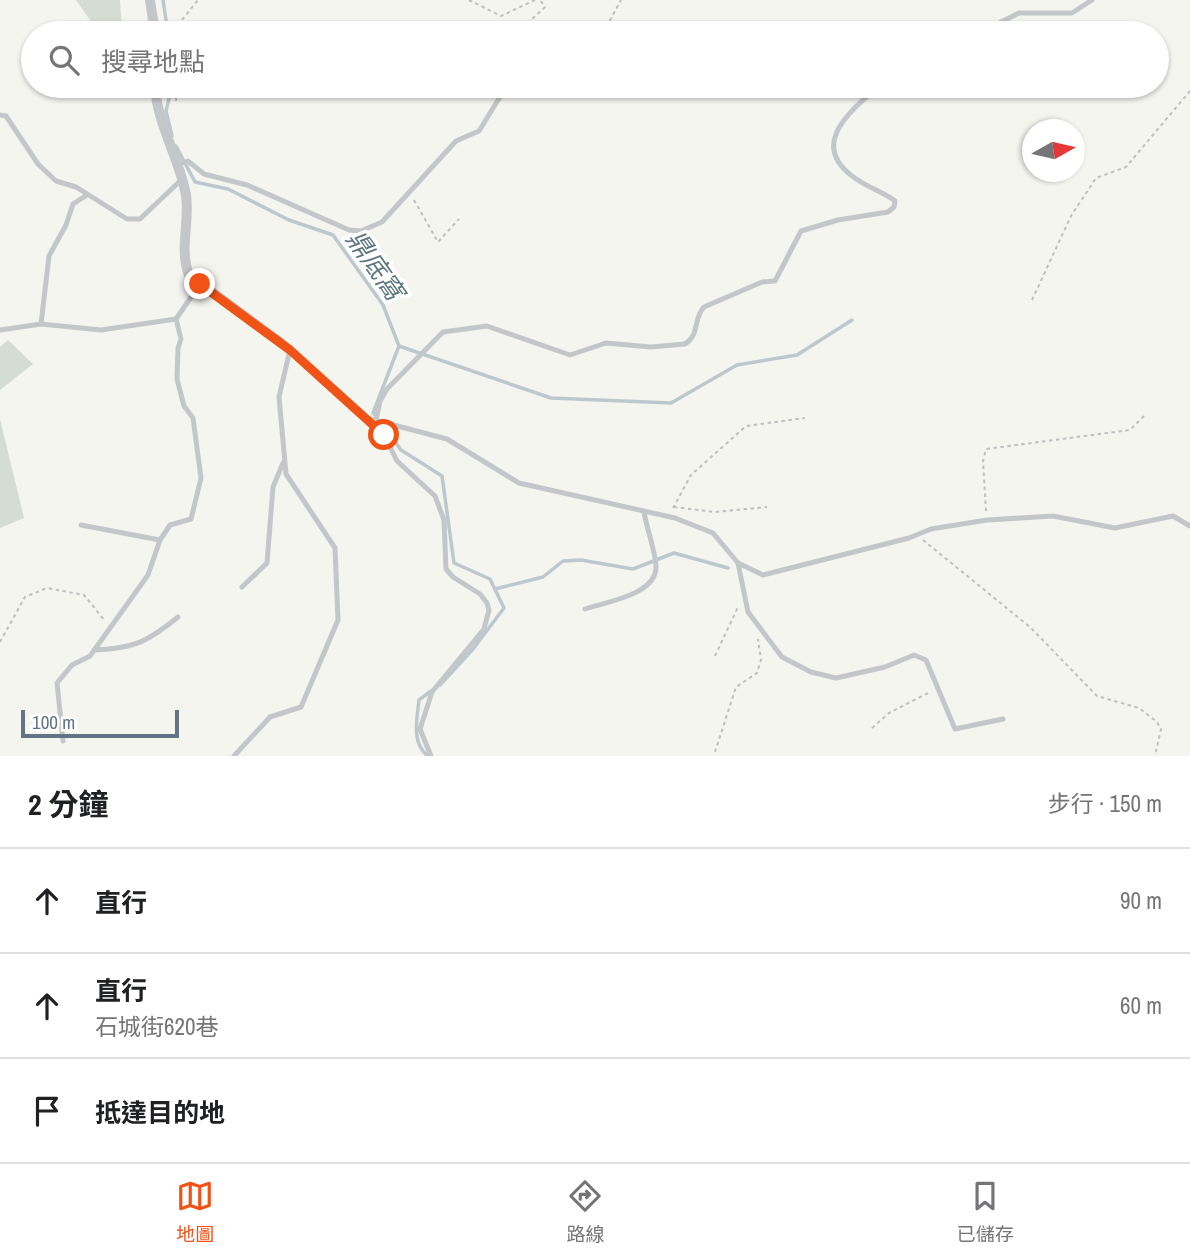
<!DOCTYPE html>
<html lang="zh-TW">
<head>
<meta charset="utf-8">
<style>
  body { margin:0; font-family:"Archivo Narrow","Noto Sans TC",sans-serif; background:#f2f2f2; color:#202124 }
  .compass { position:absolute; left:1022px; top:119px; width:63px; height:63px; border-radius:50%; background:#fff; box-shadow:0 2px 5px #0004; rotate:82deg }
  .scale { position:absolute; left:21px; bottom:18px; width:158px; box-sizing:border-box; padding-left:7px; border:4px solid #617384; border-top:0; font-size:19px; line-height:24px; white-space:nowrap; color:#617384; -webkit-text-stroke:5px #fff; paint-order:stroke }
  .stop { position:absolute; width:21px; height:21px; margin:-16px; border:5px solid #f05315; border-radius:50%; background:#fff }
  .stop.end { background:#f05315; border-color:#fff; box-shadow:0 2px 7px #0008 }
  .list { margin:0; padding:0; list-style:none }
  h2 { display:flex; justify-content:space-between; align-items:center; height:91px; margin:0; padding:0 28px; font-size:30px }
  h2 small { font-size:23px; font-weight:400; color:#757577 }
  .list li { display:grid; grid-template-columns:46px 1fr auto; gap:21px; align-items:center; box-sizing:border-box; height:105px; padding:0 28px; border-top:2px solid #e0e0e0 }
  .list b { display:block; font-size:26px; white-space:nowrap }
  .list p { margin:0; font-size:23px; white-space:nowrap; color:#757577 }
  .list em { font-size:23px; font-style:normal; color:#757577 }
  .icon { flex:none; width:38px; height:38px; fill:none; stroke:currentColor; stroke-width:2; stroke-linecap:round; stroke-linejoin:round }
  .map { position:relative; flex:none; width:1190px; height:756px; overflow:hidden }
  .search { position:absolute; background:#fff; box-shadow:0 2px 5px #0004; left:21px; right:21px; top:21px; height:77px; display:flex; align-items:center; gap:18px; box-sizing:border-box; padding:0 24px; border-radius:38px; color:#757577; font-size:26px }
  .sheet { height:406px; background:#fff }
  nav { display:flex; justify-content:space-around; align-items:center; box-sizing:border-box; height:98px; border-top:2px solid #e0e0e0; background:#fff; font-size:19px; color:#757577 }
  nav a { display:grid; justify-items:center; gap:4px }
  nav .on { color:#f05315 }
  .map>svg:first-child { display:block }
</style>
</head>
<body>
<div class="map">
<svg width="1190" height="756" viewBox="0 0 1190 756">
  <rect width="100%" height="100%" fill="#f5f5f0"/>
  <g fill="#d5dcd1">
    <polygon points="76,0 120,0 122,33 99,33"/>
    <polygon points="8,340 33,364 0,390 0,347"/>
    <polygon points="0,419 24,518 0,528"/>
  </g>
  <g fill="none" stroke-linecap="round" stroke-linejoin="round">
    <g stroke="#bdc8ce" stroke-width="3.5">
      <polyline points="163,0 168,33"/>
      <polyline points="172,86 166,111 172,136"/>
      <polyline points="176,146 195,182 228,189 289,220 333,235 383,305 399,346 373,413 376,416"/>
      <polyline points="399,346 551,398 671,403 737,365 797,355 852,320"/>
      <polyline points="381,422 401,450 442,476 454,563 490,579 504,608 473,649 440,685"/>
      <polyline points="495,589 543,577 563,561 581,560 633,569 674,553 728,568"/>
      <path d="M428,756C411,743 417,719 419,700L431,691"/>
    </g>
    <g stroke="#bdbfc1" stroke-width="2" stroke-dasharray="3.5 3.5" stroke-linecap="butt">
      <polyline points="469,0 501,16 535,0"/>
      <polyline points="165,29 177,27"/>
      <polyline points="178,33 181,21 198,0"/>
      <polyline points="517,33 545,7 540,0"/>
      <polyline points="603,33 621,0"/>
      <polyline points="512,91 548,86"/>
      <polyline points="176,101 176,86"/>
      <polyline points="414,200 438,242 459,219"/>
      <polyline points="1032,300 1071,216 1096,178 1126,167 1190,91"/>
      <polyline points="674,507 715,512 767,507"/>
      <polyline points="673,508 691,475 746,426 805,418"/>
      <polyline points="986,511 983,461 986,449 1130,430 1146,414"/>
      <polyline points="923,540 1030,627 1097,696 1139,708 1157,722 1161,729 1155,756"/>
      <polyline points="0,642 25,597 47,588 84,595 105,621"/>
      <polyline points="715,656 738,607"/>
      <polyline points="872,728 889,713 930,692"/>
      <polyline points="715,752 736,687 757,673 761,660 758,639"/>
    </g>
    <g stroke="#c3c7ca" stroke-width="5">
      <polyline points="979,33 1019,13 1072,13 1092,0"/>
      <polyline points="0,115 6,116 38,164 56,181 76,187 127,219 140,219 180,181"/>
      <polyline points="176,165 188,161 204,174 247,185 349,230 361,231 382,222 456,141 479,131 503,92"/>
      <polyline points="41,324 49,256 66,225 73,204 87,195"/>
      <polyline points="0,330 41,324 101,330 176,319 200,284"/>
      <polyline points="281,343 384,435 397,461 435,496 444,520 446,569 453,577 480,594 487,603 489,610 484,629 432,692 420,729 431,756"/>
      <polyline points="363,417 447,439 519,483 675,518 713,533 738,563 748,612 782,657 811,672 836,678 885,667 914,655 926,660 955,729 1003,719"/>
      <path d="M376,420L380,401L387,389L443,332L487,326L570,355L606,343L651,347L685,344C700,335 693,318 704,307L762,282L775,281L801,231L838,220L888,212L894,207L895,201C885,193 872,189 861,182C806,149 845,115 879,86"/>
      <polyline points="81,525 160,540"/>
      <polyline points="738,563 763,575 909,538 931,529 987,520 1053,516 1115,528 1173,516 1190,526"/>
      <polyline points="242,587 267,563 273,487 283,463"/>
      <path d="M585,609C605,602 657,595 656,566C655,549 647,530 644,512"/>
      <path d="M95,650C135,648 147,642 178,617"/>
      <polyline points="63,741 57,683 72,665 90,656 148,575 160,540 170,525 191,519 201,478 193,418 184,406 177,379 178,348 181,339 176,319"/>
      <polyline points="234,756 270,717 301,707 338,620 335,548 286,474 279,397 290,350"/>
    </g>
    <g stroke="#c3c7ca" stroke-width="10">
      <polyline points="150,0 155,33"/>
      <path d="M155,86C157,124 179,157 186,195C190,221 179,250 189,275L281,343"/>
    </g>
  </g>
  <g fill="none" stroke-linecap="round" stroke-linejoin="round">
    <polyline stroke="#f05315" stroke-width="9" points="200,284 290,350 384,435"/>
  </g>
  <g text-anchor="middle" stroke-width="7" stroke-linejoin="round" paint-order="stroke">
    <g font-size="26" font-style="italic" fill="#5d7681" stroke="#fff">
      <text transform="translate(375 265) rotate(55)" y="9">鼎底窩</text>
    </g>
  </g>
</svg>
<svg class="compass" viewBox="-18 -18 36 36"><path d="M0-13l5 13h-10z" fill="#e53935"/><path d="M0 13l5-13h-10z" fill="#757577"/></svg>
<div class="scale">100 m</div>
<div class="stop" style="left:384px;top:435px"></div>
<div class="stop end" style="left:200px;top:284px"></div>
<div class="search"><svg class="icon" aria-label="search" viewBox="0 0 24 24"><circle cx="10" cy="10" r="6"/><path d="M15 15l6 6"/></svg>搜尋地點</div>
</div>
<section class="sheet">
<h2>2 分鐘<small>步行 · 150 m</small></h2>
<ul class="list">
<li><svg class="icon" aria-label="ahead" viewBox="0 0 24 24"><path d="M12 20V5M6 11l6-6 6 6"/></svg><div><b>直行</b></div><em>90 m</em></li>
<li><svg class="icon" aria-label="ahead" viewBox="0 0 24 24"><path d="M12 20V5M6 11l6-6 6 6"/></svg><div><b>直行</b><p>石城街620巷</p></div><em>60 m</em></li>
<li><svg class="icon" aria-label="arrive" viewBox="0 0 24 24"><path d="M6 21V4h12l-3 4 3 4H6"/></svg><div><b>抵達目的地</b></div></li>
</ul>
</section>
<nav>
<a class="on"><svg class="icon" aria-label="map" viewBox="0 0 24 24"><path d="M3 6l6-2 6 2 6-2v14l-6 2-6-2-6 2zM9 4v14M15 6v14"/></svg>地圖</a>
<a><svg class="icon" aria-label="directions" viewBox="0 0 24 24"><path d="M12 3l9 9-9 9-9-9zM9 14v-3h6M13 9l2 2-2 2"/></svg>路線</a>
<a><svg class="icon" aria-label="saved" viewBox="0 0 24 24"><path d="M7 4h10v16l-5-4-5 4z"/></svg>已儲存</a>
</nav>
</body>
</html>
